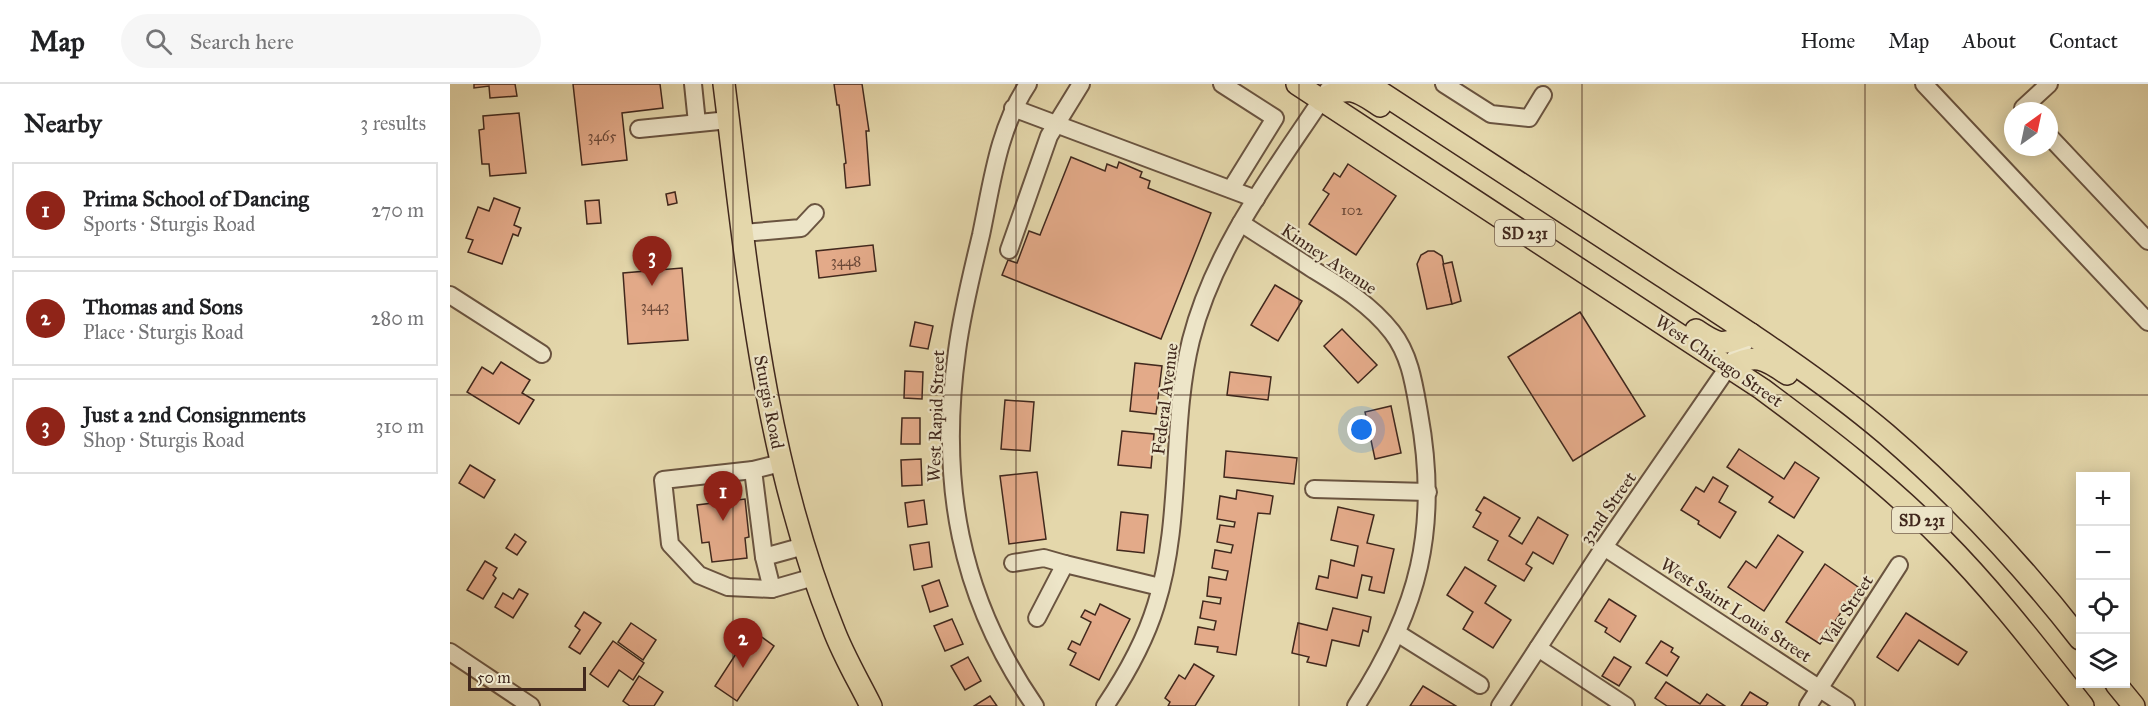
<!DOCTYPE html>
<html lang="en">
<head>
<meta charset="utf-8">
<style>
  body { margin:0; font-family:"IM FELL Great Primer",serif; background:#f6f6f6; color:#202124 }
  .controls { position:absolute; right:18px; bottom:18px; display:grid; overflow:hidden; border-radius:0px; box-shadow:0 3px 15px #0003 }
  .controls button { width:54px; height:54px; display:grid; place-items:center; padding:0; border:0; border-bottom:2px solid #e0e0e0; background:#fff; color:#202124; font:30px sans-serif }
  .compass { position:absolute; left:1554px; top:18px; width:54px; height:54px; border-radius:50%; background:#fff; box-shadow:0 3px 15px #0003; rotate:33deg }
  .scale { position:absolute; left:18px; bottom:15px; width:118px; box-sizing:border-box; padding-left:6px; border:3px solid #41281d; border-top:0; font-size:16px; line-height:21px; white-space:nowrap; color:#41281d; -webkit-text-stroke:4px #ede5c8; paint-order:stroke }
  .you { position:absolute; left:912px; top:346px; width:21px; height:21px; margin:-15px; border:4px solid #fff; border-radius:50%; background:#1a73e8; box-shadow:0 0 0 9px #1a73e833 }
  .badge { display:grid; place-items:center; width:39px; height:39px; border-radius:50%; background:#8f2418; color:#fff; font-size:20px; font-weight:700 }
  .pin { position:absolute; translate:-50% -50px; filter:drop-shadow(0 2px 3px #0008) }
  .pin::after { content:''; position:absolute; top:32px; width:21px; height:18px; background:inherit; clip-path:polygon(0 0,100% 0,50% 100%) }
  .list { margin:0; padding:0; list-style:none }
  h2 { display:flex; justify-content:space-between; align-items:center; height:78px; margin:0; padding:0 24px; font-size:26px }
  h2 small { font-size:20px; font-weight:400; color:#757577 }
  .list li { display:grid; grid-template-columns:39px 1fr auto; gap:18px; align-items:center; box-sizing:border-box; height:96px; margin:0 12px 12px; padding:0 12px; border:2px solid #e0e0e0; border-radius:0px }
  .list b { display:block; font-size:22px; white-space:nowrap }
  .list p { margin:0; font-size:20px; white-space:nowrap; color:#757577 }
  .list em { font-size:20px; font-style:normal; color:#757577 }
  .icon { flex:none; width:33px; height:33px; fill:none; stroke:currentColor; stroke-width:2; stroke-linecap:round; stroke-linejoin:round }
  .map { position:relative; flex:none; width:1698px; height:622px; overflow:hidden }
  header { display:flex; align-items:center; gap:36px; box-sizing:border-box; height:84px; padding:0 30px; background:#fff; border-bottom:2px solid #e0e0e0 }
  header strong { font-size:28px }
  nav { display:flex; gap:33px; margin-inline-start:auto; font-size:21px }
  .search { width:420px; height:54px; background:#f6f6f6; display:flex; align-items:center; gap:15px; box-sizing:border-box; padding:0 21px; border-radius:33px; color:#757577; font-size:22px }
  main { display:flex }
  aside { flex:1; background:#fff }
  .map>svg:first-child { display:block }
</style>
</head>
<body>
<header>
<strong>Map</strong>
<div class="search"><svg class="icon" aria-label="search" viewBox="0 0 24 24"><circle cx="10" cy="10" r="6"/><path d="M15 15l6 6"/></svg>Search here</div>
<nav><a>Home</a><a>Map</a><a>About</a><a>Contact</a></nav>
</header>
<main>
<aside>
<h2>Nearby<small>3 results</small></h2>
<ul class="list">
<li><span class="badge">1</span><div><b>Prima School of Dancing</b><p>Sports · Sturgis Road</p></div><em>270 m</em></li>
<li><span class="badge">2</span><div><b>Thomas and Sons</b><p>Place · Sturgis Road</p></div><em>280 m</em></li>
<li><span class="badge">3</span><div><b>Just a 2nd Consignments</b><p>Shop · Sturgis Road</p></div><em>310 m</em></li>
</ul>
</aside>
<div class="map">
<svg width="1698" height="622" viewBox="0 0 1698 622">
  <rect width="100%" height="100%" fill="#e4d7ab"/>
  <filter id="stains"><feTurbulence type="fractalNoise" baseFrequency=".00333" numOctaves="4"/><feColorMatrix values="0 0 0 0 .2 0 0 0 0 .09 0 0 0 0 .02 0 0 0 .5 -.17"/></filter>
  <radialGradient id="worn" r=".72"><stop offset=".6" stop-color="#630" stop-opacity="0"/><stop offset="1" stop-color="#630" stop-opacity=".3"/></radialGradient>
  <g fill="#e3aa89" stroke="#41281d" stroke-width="1.5">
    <polygon points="24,0 65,0 67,12 40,14 39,2 24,4"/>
    <polygon points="123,0 210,0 213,24 172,29 177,76 132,81"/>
    <polygon points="384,0 412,0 419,47 416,47 420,101 396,104 394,80 396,79 389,21 387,21"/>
    <polygon points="69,29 76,89 40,92 39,80 32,80 29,46 34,45 33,32"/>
    <polygon points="621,73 655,87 657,80 667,84 669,78 692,88 690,93 700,97 698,104 761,129 711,255 552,191 558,176 567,179 579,147 590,151"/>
    <polygon points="898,80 946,112 906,171 859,140 879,110 873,106 884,89 890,93"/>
    <polygon points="225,108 227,119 218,121 216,110"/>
    <polygon points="44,114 70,124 64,141 71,144 68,152 63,150 52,180 18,168 23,156 16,154 28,123 39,127"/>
    <polygon points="149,116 151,139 137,140 135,117"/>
    <polygon points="423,161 426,187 369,194 366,167"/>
    <polygon points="978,167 984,167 992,172 1002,220 977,225 967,180 971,171"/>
    <polygon points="1002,178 1011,217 1002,220 993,180"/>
    <polygon points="232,184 238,256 178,260 173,189"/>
    <polygon points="825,201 852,217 828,257 801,241"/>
    <polygon points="1130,228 1195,332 1123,377 1058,273"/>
    <polygon points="465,238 483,242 478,265 460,262"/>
    <polygon points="892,245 927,281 908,299 874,262"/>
    <polygon points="51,278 80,296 72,309 84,316 69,340 17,308 32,283 43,290"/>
    <polygon points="685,279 712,282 706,330 680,327"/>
    <polygon points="455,287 473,288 472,315 454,314"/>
    <polygon points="780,288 821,293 818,316 777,311"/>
    <polygon points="555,316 584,318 580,367 551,365"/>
    <polygon points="941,322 951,369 925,375 915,328"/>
    <polygon points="452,334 470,334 470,360 451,360"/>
    <polygon points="672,347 704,350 701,384 668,381"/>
    <polygon points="1289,365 1334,395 1345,378 1369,394 1344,434 1319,418 1323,413 1277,383"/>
    <polygon points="776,367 847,374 844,400 774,393"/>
    <polygon points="471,375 472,401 452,402 451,376"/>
    <polygon points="20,381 45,396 34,414 9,399"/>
    <polygon points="587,388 596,455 559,460 550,392"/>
    <polygon points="1263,393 1278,402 1269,418 1286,428 1270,454 1248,440 1249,437 1231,426 1246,403 1254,408"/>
    <polygon points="787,406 823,412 820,430 808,429 786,571 767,568 768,563 745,560 748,543 764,546 766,537 750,534 753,517 770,520 771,514 757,512 759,493 776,496 778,487 762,484 765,466 781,469 783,461 767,458 770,441 784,443 785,438 767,435 770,412 786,415"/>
    <polygon points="1034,413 1070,434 1059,452 1072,460 1088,433 1118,451 1103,480 1083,468 1076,480 1082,484 1074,497 1038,476 1048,457 1023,443 1031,429 1026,426"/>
    <polygon points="295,415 299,453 295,454 297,474 262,478 259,458 252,459 247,421"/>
    <polygon points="474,416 477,440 458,443 455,419"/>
    <polygon points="888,423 924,431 917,459 944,465 934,509 919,506 922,493 912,491 907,514 866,505 869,492 878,494 881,476 904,482 908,462 881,456"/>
    <polygon points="671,428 698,431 694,469 667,466"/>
    <polygon points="65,450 76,458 67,471 56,464"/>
    <polygon points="1328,451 1353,468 1314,527 1278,503 1296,477 1306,484"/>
    <polygon points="479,458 482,483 464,486 460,461"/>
    <polygon points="35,477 47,484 43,491 46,494 33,515 17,506"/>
    <polygon points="1375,480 1408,503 1370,560 1336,538"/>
    <polygon points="1015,483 1046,502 1035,519 1061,536 1043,564 1013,545 1023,528 997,511"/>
    <polygon points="489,496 498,522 480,528 472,502"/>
    <polygon points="69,505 78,510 63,534 45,523 53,509 63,515"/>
    <polygon points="1159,515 1186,532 1170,558 1155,548 1157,544 1145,537"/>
    <polygon points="650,520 680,535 649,596 620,581 626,569 618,565 622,557 630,561 641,538 631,533 635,526 645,531"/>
    <polygon points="883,524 921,533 918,548 913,546 909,562 882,556 876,582 857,578 859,573 842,569 848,539 877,546"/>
    <polygon points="134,528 151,539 130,570 119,563 130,546 125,542"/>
    <polygon points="1456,529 1517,568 1508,581 1469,556 1448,587 1427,573"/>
    <polygon points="502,535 513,560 495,567 484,542"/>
    <polygon points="181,539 206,556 193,576 168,558"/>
    <polygon points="309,551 324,562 287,617 265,602 291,562 298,567"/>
    <polygon points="163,557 194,579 183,596 169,586 158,603 140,590"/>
    <polygon points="1211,557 1223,564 1221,568 1229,573 1217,592 1196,579"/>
    <polygon points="518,573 531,597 515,606 501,582"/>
    <polygon points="1164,573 1181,583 1169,602 1152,592"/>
    <polygon points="744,580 764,592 745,622 718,622 720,618 715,614 729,591 735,595"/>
    <polygon points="189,592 213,608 204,622 180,622 173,617"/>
    <polygon points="1216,598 1250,620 1257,610 1275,622 1217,622 1205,614"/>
    <polygon points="973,602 1006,622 960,622"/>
    <polygon points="1300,608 1318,619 1316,622 1291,622"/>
    <polygon points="540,612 547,622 524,622"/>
  </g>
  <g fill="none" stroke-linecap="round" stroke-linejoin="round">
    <defs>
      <g id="minor">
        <polyline points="243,0 247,39"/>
        <path d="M578,0C548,45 542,99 531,151C522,189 512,228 507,267C489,398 509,512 585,622"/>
        <polyline points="772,0 825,34 781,105"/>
        <polyline points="994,0 1041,30 1079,34 1093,11"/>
        <polyline points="1474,0 1698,238"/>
        <polyline points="563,24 806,115"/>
        <polyline points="1576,27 1573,24 1599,0"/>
        <polyline points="189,45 279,36"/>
        <polyline points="1599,52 1698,157"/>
        <path d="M791,139C815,155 840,170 864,186C892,203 921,221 942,248C960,271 964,300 969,329C990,444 969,525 906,622"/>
        <polyline points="293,149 351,144 365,129"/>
        <polyline points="559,166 599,52 631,0"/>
        <polyline points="0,211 92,270"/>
        <polyline points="331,379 303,386 213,396 220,460 249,491 278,503 322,505 364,493"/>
        <polyline points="303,386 314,473"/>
        <polyline points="864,405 978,408"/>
        <polyline points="1154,463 1396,622"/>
        <polyline points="563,479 594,474 615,480"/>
        <polyline points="322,505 314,473 354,462"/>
        <polyline points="587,534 615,480 710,503"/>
        <polyline points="947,549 1030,601"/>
        <polyline points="1088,564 1176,622"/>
        <polyline points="0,568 81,622"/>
        <path d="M655,622C676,591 695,557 706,521C733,436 720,341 741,256C765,162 826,85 878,6"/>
        <polyline points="1050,622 1154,463 1301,250"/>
        <polyline points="1358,622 1449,481"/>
      </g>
      <g id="major">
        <path d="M274,0C297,183 313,371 383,544C393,571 408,596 421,622"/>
        <path d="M847,0L1312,305C1374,351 1437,399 1491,454C1543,506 1588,565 1633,622"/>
        <path d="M918,0C1016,64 1114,128 1212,192C1289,242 1366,291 1436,350C1508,412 1572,481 1630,555"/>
        <path d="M871,16C897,0 907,6 930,22"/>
        <path d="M1246,246C1274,265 1272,259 1301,250"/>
        <path d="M1279,283C1305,269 1314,274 1337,290"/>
        <polyline points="1666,600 1684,622"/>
      </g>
    </defs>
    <use href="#minor" stroke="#6a5440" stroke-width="20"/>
    <use href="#major" stroke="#41281d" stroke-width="24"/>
    <use href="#minor" stroke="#ede5c8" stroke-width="16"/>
    <use href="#major" stroke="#e4d7ab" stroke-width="21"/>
  </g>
  <path fill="none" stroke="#41281d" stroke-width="1.5" stroke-opacity="0.55" d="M283,0V622M566,0V622M849,0V622M1132,0V622M1415,0V622M0,311H1698"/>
  <g text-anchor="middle" stroke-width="4.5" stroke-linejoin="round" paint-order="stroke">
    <g font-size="15" fill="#6a4838">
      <text x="152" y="57">3465</text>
      <text x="902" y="131">102</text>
      <text x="396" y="182">3448</text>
      <text x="205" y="227">3443</text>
    </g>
    <g fill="#ede5c8" stroke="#756150" stroke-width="1.5">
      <rect x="1045" y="136" width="60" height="26" rx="4.5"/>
      <rect x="1442" y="423" width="60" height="26" rx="4.5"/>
    </g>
    <g font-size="16" font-weight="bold" fill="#41281d">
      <text x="1075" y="155">SD 231</text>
      <text x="1472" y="442">SD 231</text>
    </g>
    <g font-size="18" fill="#41281d" stroke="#ede5c8">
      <text transform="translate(879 175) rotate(34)" y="6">Kinney Avenue</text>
      <text transform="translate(1269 277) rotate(34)" y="6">West Chicago Street</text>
      <text transform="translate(715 315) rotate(-83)" y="6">Federal Avenue</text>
      <text transform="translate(319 318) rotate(79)" y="6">Sturgis Road</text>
      <text transform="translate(486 332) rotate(-88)" y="6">West Rapid Street</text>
      <text transform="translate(1158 424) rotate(-55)" y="6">32nd Street</text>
      <text transform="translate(1286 526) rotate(33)" y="6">West Saint Louis Street</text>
      <text transform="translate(1397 526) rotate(-57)" y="6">Vale Street</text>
    </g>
  </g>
  <rect width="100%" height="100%" filter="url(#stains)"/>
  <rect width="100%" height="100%" fill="url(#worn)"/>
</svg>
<div class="controls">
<button>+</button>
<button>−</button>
<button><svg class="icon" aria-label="locate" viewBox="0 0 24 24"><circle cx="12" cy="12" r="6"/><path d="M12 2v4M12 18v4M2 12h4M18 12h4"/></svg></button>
<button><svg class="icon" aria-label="layers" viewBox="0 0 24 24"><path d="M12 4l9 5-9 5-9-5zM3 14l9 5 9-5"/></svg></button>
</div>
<svg class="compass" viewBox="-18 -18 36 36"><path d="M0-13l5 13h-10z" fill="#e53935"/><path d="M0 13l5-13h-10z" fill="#757577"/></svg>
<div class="scale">50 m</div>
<div class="you"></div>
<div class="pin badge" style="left:273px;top:437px">1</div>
<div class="pin badge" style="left:293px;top:584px">2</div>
<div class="pin badge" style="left:202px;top:202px">3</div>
</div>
</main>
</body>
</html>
